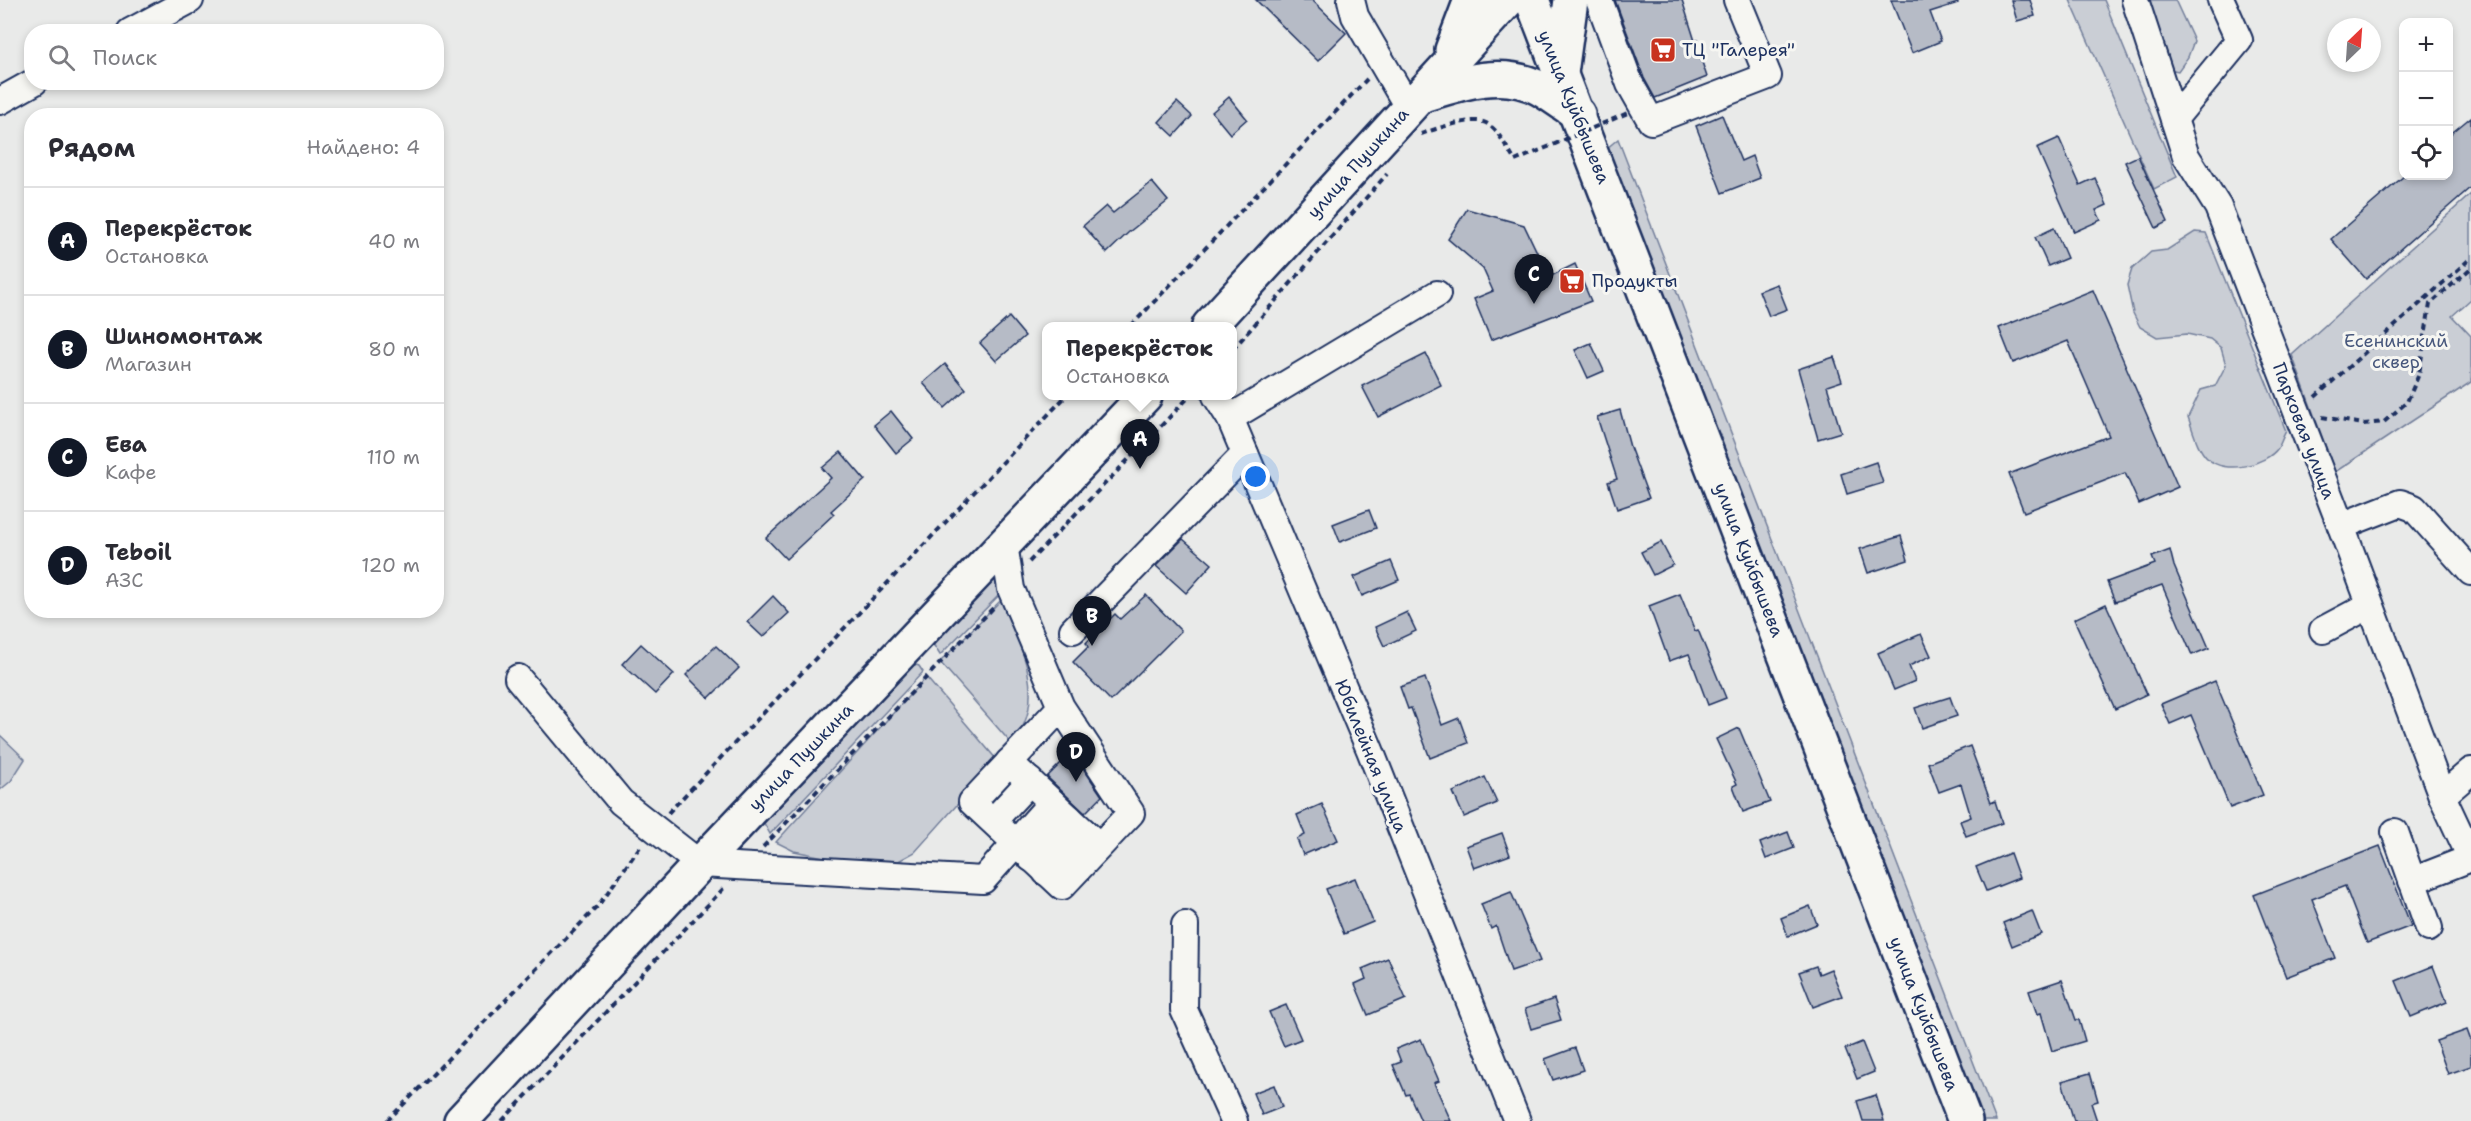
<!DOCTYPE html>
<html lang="ru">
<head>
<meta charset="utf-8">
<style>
  body { margin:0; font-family:"Shantell Sans",sans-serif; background:#f2f2f3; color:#2b2b33 }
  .controls { position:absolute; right:18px; top:18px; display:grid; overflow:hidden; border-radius:12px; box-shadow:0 3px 9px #0003 }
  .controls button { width:54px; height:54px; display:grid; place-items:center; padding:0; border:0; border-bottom:2px solid #e1e1e2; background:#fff; color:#2b2b33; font:30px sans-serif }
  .compass { position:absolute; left:2327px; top:18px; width:54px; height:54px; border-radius:50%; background:#fff; box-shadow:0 3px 9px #0003; rotate:25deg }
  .you { position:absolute; left:1256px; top:477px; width:21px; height:21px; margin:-15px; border:4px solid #fff; border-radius:50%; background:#1a73e8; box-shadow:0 0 0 9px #1a73e833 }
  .badge { display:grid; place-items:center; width:39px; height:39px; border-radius:50%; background:#111827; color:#fff; font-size:20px; font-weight:700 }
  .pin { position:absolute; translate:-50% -50px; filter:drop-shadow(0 2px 3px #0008) }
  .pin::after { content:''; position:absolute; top:32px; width:21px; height:18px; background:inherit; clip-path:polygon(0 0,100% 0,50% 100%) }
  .popup { position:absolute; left:1042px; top:322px; width:195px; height:78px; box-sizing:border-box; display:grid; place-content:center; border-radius:12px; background:#fff; filter:drop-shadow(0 2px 4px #0005); font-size:20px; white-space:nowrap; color:#7c7c81 }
  .popup b { font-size:22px; color:#2b2b33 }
  .popup::after { content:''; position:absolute; left:50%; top:100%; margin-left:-12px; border:12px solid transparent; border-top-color:#fff }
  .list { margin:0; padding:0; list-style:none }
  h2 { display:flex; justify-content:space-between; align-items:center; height:78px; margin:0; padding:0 24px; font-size:26px }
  h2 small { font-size:20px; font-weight:400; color:#7c7c81 }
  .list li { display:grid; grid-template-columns:39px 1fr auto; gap:18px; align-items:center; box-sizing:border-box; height:108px; padding:0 24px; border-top:2px solid #e1e1e2 }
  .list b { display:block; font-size:22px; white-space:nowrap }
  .list p { margin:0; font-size:20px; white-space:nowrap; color:#7c7c81 }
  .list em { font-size:20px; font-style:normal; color:#7c7c81 }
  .icon { flex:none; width:33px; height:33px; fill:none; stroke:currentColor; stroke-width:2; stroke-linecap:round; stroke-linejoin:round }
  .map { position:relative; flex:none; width:2471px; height:1121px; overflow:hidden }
  .search { position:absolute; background:#fff; box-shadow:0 3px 9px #0003; left:24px; top:24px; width:420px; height:66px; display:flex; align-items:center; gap:15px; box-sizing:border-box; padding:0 21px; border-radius:24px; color:#7c7c81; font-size:22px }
  .panel { position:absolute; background:#fff; box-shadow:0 3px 9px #0003; left:24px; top:108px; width:420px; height:510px; border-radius:24px }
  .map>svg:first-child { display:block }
</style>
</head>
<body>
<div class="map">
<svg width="2471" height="1121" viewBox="0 0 2471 1121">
  <rect width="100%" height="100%" fill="#e9eae9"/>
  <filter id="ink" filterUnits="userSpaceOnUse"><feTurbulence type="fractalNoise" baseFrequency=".0167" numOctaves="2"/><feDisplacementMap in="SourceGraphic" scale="12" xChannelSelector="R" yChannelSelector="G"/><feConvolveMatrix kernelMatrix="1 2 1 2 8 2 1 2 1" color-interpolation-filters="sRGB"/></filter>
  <g filter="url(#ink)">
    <g fill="#caced5" stroke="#727e9a" stroke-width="1.5">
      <polygon points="2070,0 2104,0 2177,177 2154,189"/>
      <polygon points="2144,0 2175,0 2194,41 2188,57 2178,71 2165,68"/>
      <polygon points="1618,139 1996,1121 1979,1121 1606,149"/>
      <polygon points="2471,194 2471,299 2452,316 2471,336 2471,382 2335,472 2292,355"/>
      <path d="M2195,232L2206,233L2286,431C2283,436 2281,443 2278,448C2266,465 2225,475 2208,459C2197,449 2193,430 2188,417L2201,390L2215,386L2226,365L2221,348L2210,339L2187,334L2157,337L2140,327L2133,313L2127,285L2132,269L2151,252L2167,250Z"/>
      <polygon points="996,578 1003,591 940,655 933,644"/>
      <path d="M1002,599C1016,637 1042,683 1024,724C1021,731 1015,737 1011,743L940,662Z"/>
      <polygon points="913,664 919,666 923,672 770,834 764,823"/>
      <polygon points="926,677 997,760 915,852 893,864 839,860 794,851 776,842"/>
      <polygon points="0,735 25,759 11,781 0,790"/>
    </g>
    <g fill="#b6bbc6" stroke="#1b2f5e" stroke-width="1.5">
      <polygon points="1256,0 1312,0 1346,33 1318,61"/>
      <polygon points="1615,0 1682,0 1695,41 1698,40 1704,58 1701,59 1707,77 1655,98 1644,78"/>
      <polygon points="1891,0 1957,0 1958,3 1930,12 1941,41 1912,53"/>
      <polygon points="2011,0 2030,0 2035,16 2017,21"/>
      <polygon points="1229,97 1247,119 1230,134 1212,112"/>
      <polygon points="1177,102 1192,116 1174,136 1159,122"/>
      <polygon points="1722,115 1741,161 1752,156 1760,178 1722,193 1696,126"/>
      <polygon points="2471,117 2471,187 2366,279 2331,239 2404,176 2448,176 2448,136"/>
      <polygon points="2059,138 2080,185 2095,178 2107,205 2096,210 2101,220 2074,232 2037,148"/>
      <polygon points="2138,156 2168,222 2156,228 2125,162"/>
      <polygon points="1152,182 1168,201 1129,232 1107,253 1083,226 1106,206 1113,213"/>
      <polygon points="1467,209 1524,225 1549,277 1575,264 1591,301 1491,340 1474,299 1493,291 1483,269 1448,239"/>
      <polygon points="2054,228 2067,258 2048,266 2035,237"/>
      <polygon points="1777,284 1787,309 1769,316 1759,291"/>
      <polygon points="2093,290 2178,487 2139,504 2125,473 2024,512 2009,474 2109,436 2068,341 2013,363 1999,328"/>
      <polygon points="1009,317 1025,336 996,361 980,343"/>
      <polygon points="1591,343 1604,371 1588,378 1575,350"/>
      <polygon points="1426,354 1441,385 1378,417 1362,386"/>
      <polygon points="1834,357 1842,381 1827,386 1841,432 1818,439 1798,369"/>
      <polygon points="945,364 966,389 945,408 923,383"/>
      <polygon points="1620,410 1630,447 1649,498 1617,509 1608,482 1617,479 1597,417"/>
      <polygon points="891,411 913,439 896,453 874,425"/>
      <polygon points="841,452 865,480 831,511 834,514 786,559 766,538 831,478 822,468"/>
      <polygon points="1876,462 1883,483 1847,494 1841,474"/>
      <polygon points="1369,510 1376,528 1340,542 1333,524"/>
      <polygon points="1901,536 1908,560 1868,573 1860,549"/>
      <polygon points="1183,539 1212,564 1186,593 1156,566"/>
      <polygon points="1661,542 1673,565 1653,575 1641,552"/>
      <polygon points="2170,550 2174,566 2209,648 2192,655 2162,585 2115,602 2107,582 2155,564 2152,557"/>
      <polygon points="1391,561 1399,580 1362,596 1354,577"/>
      <polygon points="1680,594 1695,631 1698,630 1726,698 1708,705 1689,654 1669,661 1649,606"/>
      <polygon points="1146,595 1181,631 1111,701 1073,662 1088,647 1086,643 1115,614 1120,619"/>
      <polygon points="773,596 789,613 763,637 747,622"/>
      <polygon points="2106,604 2147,694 2115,709 2074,619"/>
      <polygon points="1407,612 1416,631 1384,646 1375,627"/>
      <polygon points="1921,634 1931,656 1909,666 1915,681 1894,690 1878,653"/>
      <polygon points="641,644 674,674 655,694 622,664"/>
      <polygon points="716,646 739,668 709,698 686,675"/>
      <polygon points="1425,678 1442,725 1459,718 1468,743 1430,758 1411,708 1408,709 1400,687"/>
      <polygon points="2215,681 2263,795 2230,808 2191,715 2170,724 2161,704"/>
      <polygon points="1950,697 1957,716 1922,728 1915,708"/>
      <polygon points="1739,728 1770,802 1743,812 1733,786 1737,784 1716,739"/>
      <polygon points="1970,746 1991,803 1995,801 2002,823 1966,836 1960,821 1971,817 1961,784 1939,792 1928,763"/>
      <polygon points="1071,753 1077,759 1102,796 1085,813 1047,777"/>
      <polygon points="1485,777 1497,803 1464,817 1453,792"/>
      <polygon points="1322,804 1338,840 1303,855 1297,839 1305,835 1297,815"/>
      <polygon points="1788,832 1794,848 1766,859 1760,843"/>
      <polygon points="1502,833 1510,855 1474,868 1466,846"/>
      <polygon points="2380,846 2411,926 2367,943 2345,886 2312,899 2335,958 2286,977 2254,895"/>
      <polygon points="2010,853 2019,878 1986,891 1976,867"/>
      <polygon points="1355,878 1373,922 1344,934 1326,889"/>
      <polygon points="1511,892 1540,961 1511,971 1496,926 1491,929 1481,904"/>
      <polygon points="1810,906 1817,924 1788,936 1781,918"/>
      <polygon points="2032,911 2041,934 2012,946 2003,923"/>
      <polygon points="1388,958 1406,999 1368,1015 1355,984 1366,979 1362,969"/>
      <polygon points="1816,966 1819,974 1831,969 1842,996 1813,1007 1799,972"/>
      <polygon points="2433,966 2447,1002 2411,1017 2396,981"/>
      <polygon points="2062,980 2076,1020 2079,1020 2085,1041 2052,1051 2041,1013 2037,1014 2029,991"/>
      <polygon points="1554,999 1561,1020 1531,1029 1525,1009"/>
      <polygon points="1286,1005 1301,1039 1284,1046 1269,1012"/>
      <polygon points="2467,1030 2471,1041 2471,1066 2448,1074 2436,1041"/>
      <polygon points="1421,1039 1439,1081 1434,1083 1451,1121 1421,1121 1409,1094 1406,1095 1393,1065 1401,1062 1396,1049"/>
      <polygon points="1862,1042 1874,1072 1857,1079 1845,1049"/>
      <polygon points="1575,1048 1583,1070 1553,1080 1545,1059"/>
      <polygon points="2090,1073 2098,1101 2091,1103 2097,1121 2074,1121 2062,1081"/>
      <polygon points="1274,1085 1282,1107 1262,1115 1253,1093"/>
      <polygon points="1876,1095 1884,1121 1863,1121 1857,1101"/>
    </g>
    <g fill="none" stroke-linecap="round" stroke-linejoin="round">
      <defs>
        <g id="minor">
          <polyline points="1351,0 1355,16 1408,107"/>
          <polyline points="1599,0 1630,84 1651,121 1768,76 1737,0"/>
          <polyline points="2135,0 2186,156 2218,207 2341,526 2442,796 2471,858 2412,881"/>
          <polyline points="130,32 190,0"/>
          <polyline points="0,101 34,82"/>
          <polyline points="2174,119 2239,40 2221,0"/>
          <polyline points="1216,396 1230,418 1370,750 1517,1121"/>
          <polyline points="1230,418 1437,294"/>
          <polyline points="2341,526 2400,503 2414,508 2471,572"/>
          <polyline points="1004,544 1011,589 1061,707 1131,813 1062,886 972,802 1061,707"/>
          <polyline points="1073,630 1245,454"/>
          <polyline points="2323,630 2370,605"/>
          <polyline points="518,678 621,802 700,864 983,880 1052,802"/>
          <polyline points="1009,762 1099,846"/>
          <polyline points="2442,796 2471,771"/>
          <polyline points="993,821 1030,781"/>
          <polyline points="2395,832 2429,928"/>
          <polyline points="1031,858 1069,818"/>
          <polyline points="1046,872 1084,832"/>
          <polyline points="1185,925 1184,1010 1234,1121"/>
        </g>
        <g id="major">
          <polyline points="1452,50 1471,0"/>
          <polyline points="1561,73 1571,0"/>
          <path d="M1420,96C1458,84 1500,68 1539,88C1552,95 1565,105 1578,114"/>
          <polyline points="1209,326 1508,0"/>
          <polyline points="461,1121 700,864 1145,396"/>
        </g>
        <polyline id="highway" points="1532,0 1965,1121"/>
      </defs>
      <use href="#minor" stroke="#1b2f5e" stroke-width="30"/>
      <use href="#major" stroke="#1b2f5e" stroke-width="38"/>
      <use href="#highway" stroke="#1b2f5e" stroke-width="38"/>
      <g stroke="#1b2f5e" stroke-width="4" stroke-dasharray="6 4.5" stroke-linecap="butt">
        <path d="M1421,134C1435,129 1473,116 1486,123C1499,130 1507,149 1515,161"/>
        <polyline points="1131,326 1367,79"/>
        <polyline points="1233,349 1387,174"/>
        <polyline points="2315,397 2471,258"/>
        <polyline points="2322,417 2364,424 2384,422 2407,402 2419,374 2430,304 2471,268"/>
        <polyline points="1029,562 1190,396"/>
        <polyline points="668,813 1066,396"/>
        <polyline points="763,847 995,606"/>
        <polyline points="387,1121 598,906 642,844"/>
        <polyline points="502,1121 725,887"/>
      </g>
      <use href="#minor" stroke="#f6f6f2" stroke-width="26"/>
      <use href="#major" stroke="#f6f6f2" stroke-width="33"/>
      <use href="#highway" stroke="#f6f6f2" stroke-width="33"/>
      <polyline stroke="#1b2f5e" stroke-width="4" stroke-dasharray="6 4.5" stroke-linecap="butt" points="1515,161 1630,112"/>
    </g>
  </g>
  <defs>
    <symbol id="supermarket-square" viewBox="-11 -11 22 22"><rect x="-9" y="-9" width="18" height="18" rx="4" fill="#c8321e" stroke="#f6f6f2"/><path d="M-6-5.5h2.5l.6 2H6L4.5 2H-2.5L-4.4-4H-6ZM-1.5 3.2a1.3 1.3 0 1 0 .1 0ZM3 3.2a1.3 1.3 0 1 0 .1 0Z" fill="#fff"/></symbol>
  </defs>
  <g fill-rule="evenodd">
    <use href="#supermarket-square" x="1648" y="35" width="30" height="30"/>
    <use href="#supermarket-square" x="1557" y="266" width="30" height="30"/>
  </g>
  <g text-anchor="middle" stroke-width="6" stroke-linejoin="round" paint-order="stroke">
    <g font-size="18" fill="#1b2f5e" stroke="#f6f6f2" text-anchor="start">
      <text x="1682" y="56">ТЦ "Галерея"</text>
      <text x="1592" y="287">Продукты</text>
    </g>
    <g font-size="18" fill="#1b2f5e" stroke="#f6f6f2">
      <text transform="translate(1574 107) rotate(68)" y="6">улица Куйбышева</text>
      <text transform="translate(1358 163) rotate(-48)" y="6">улица Пушкина</text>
      <text transform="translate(2304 431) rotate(69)" y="6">Парковая улица</text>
      <text transform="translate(1749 560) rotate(69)" y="6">улица Куйбышева</text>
      <text transform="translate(1371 756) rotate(68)" y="6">Юбилейная улица</text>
      <text transform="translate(801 757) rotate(-46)" y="6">улица Пушкина</text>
      <text transform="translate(1924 1014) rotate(69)" y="6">улица Куйбышева</text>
    </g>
    <g font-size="18" fill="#47577c" stroke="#f6f6f2">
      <text x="2396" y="347">Есенинский<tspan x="2396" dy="21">сквер</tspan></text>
    </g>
  </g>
</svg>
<div class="controls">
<button>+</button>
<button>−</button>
<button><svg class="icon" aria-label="locate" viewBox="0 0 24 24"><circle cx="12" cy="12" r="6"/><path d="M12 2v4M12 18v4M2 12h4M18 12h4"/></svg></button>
</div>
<svg class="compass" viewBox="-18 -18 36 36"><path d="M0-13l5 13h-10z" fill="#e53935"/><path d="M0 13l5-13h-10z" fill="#7c7c81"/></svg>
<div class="you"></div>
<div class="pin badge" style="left:1140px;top:469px">A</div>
<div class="popup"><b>Перекрёсток</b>Остановка</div>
<div class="pin badge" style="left:1092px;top:646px">B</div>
<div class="pin badge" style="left:1534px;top:304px">C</div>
<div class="pin badge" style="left:1076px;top:782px">D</div>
<div class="search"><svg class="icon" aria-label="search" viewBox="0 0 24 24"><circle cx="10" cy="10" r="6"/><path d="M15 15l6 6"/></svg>Поиск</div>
<section class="panel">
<h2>Рядом<small>Найдено: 4</small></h2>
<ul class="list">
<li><span class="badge">A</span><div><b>Перекрёсток</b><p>Остановка</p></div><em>40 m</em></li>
<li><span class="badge">B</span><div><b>Шиномонтаж</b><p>Магазин</p></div><em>80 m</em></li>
<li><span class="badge">C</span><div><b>Ева</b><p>Кафе</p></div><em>110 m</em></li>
<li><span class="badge">D</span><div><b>Teboil</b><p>АЗС</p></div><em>120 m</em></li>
</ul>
</section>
</div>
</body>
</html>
